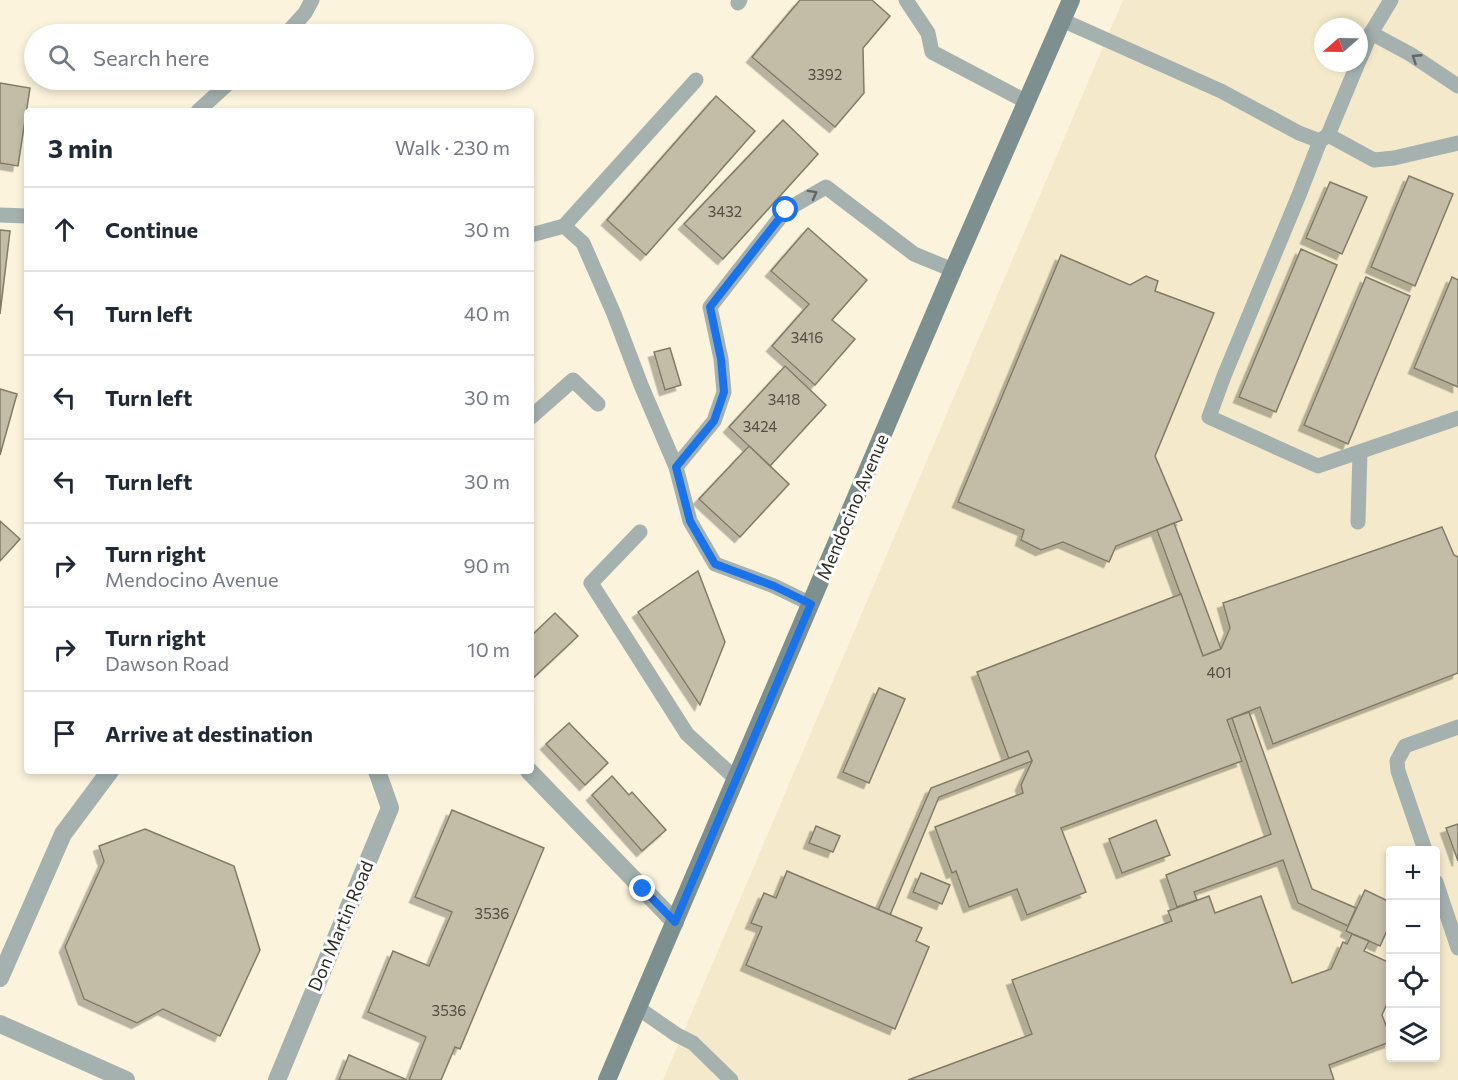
<!DOCTYPE html>
<html lang="en">
<head>
<meta charset="utf-8">
<style>
  body { margin:0; font-family:Commissioner,sans-serif; background:#f2f2f3; color:#1f2937 }
  .controls { position:absolute; right:18px; bottom:18px; display:grid; overflow:hidden; border-radius:6px; box-shadow:0 3px 9px #0003 }
  .controls button { width:54px; height:54px; display:grid; place-items:center; padding:0; border:0; border-bottom:2px solid #e0e1e3; background:#fff; color:#1f2937; font:30px sans-serif }
  .compass { position:absolute; left:1314px; top:18px; width:54px; height:54px; border-radius:50%; background:#fff; box-shadow:0 3px 9px #0003; rotate:250deg }
  .stop { position:absolute; width:18px; height:18px; margin:-14px; border:4px solid #1a73e8; border-radius:50%; background:#fff }
  .stop.end { background:#1a73e8; border-color:#fff; box-shadow:0 2px 6px #0008 }
  .list { margin:0; padding:0; list-style:none }
  h2 { display:flex; justify-content:space-between; align-items:center; height:78px; margin:0; padding:0 24px; font-size:26px }
  h2 small { font-size:20px; font-weight:400; color:#747a83 }
  .list li { display:grid; grid-template-columns:39px 1fr auto; gap:18px; align-items:center; box-sizing:border-box; height:84px; padding:0 24px; border-top:2px solid #e0e1e3 }
  .list b { display:block; font-size:22px; white-space:nowrap }
  .list p { margin:0; font-size:20px; white-space:nowrap; color:#747a83 }
  .list em { font-size:20px; font-style:normal; color:#747a83 }
  .icon { flex:none; width:33px; height:33px; fill:none; stroke:currentColor; stroke-width:2; stroke-linecap:round; stroke-linejoin:round }
  .map { position:relative; flex:none; width:1458px; height:1080px; overflow:hidden }
  .search { position:absolute; background:#fff; box-shadow:0 3px 9px #0003; left:24px; top:24px; width:510px; height:66px; display:flex; align-items:center; gap:15px; box-sizing:border-box; padding:0 21px; border-radius:33px; color:#747a83; font-size:22px }
  .panel { position:absolute; background:#fff; box-shadow:0 3px 9px #0003; left:24px; top:108px; width:510px; height:666px; border-radius:6px }
  .map>svg:first-child { display:block }
</style>
</head>
<body>
<div class="map">
<svg width="1458" height="1080" viewBox="0 0 1458 1080">
  <defs>
    <filter id="shadow"><feDropShadow dx="-5.5" dy="5.5" stdDeviation="0" flood-color="#0004"/></filter>
  </defs>
  <rect width="100%" height="100%" fill="#fbf3dc"/>
  <path fill="#f4eacb" fill-rule="evenodd" d="M1123,0H1458V1080H663ZM1323,27H1359V63H1323ZM1390,850H1436V1058H1390Z"/>
  <g fill="#c3bca6" stroke="#827b66" stroke-width="1.5" filter="url(#shadow)">
    <polygon points="800,0 872,0 890,16 863,48 864,93 835,127 752,57"/>
    <polygon points="0,83 30,88 18,166 0,163"/>
    <polygon points="716,96 755,131 646,255 607,220"/>
    <polygon points="783,120 818,154 723,259 684,224"/>
    <polygon points="1409,176 1453,194 1415,286 1371,267"/>
    <polygon points="1330,182 1367,197 1342,254 1306,238"/>
    <polygon points="808,228 867,280 832,320 855,339 815,385 772,346 809,304 771,271"/>
    <polygon points="0,230 10,231 0,314"/>
    <polygon points="1301,249 1337,265 1276,412 1239,397"/>
    <polygon points="1061,255 1130,285 1146,276 1158,281 1155,291 1214,313 1155,456 1182,520 1116,546 1109,562 1063,542 1041,550 1021,540 1024,530 958,502"/>
    <polygon points="1366,277 1410,296 1348,444 1304,425"/>
    <polygon points="1452,277 1458,280 1458,387 1414,368"/>
    <polygon points="670,348 681,385 665,390 654,352"/>
    <polygon points="785,366 826,405 770,466 729,427"/>
    <polygon points="0,389 17,394 0,455"/>
    <polygon points="749,446 789,484 740,537 699,499"/>
    <polygon points="0,521 20,539 0,561"/>
    <polygon points="1174,523 1221,649 1203,656 1157,530"/>
    <polygon points="1442,527 1454,555 1458,557 1458,673 1273,744 1260,707 1227,720 1242,761 1061,828 1086,892 1027,915 1017,889 969,907 956,871 952,873 935,827 1023,793 1021,785 1032,761 1028,751 1009,759 977,672 1181,594 1203,656 1221,649 1230,628 1223,603"/>
    <polygon points="698,571 725,642 700,705 638,612"/>
    <polygon points="555,613 578,636 531,680 531,636"/>
    <polygon points="879,688 905,699 869,783 843,772"/>
    <polygon points="1249,712 1312,889 1356,908 1348,926 1298,903 1283,860 1194,892 1197,900 1177,907 1166,875 1271,834 1232,718"/>
    <polygon points="569,723 608,763 585,785 546,744"/>
    <polygon points="1028,751 1032,761 939,797 890,915 878,910 931,788"/>
    <polygon points="612,776 629,795 632,792 666,830 642,851 592,795"/>
    <polygon points="452,810 544,848 460,1049 455,1047 441,1080 409,1080 426,1037 368,1012 393,951 429,966 452,912 415,897"/>
    <polygon points="1156,820 1170,855 1122,873 1109,839"/>
    <polygon points="1458,824 1458,861 1446,828"/>
    <polygon points="816,826 840,836 833,852 809,843"/>
    <polygon points="145,829 234,866 260,950 220,1036 163,1009 137,1023 84,999 65,947 104,861 99,846"/>
    <polygon points="787,871 922,928 916,941 929,947 895,1029 746,965 762,927 751,923 764,893 776,898"/>
    <polygon points="921,873 950,885 942,904 913,892"/>
    <polygon points="1365,890 1390,902 1390,924 1380,946 1346,931"/>
    <polygon points="1209,896 1215,913 1261,896 1292,983 1331,969 1343,942 1347,944 1352,934 1369,941 1364,951 1390,963 1390,997 1382,1015 1390,1036 1390,1042 1329,1065 1334,1080 908,1080 1032,1034 1012,980 1172,921 1168,911"/>
    <polygon points="349,1055 407,1080 339,1080"/>
  </g>
  <g fill="none" stroke-linecap="round" stroke-linejoin="round">
    <g stroke="#a4b1af" stroke-width="15">
      <polyline points="906,0 928,33 932,52 1027,102"/>
      <polyline points="738,3 740,0"/>
      <polyline points="1062,20 1221,91 1299,133 1320,141"/>
      <polyline points="1371,33 1410,54 1458,86"/>
      <polyline points="286,34 305,13 312,0"/>
      <polyline points="1359,61 1371,33 1391,0"/>
      <polyline points="1358,63 1328,135 1320,141 1299,195 1224,376 1209,417 1318,466 1458,418"/>
      <polyline points="198,111 232,80"/>
      <polyline points="1328,135 1374,160 1394,158 1458,143"/>
      <polyline points="0,215 27,216"/>
      <polyline points="564,226 696,80"/>
      <polyline points="531,235 564,226 583,243 614,314 641,385 676,467 690,521 715,564 774,586 811,604"/>
      <polyline points="531,417 573,380 598,404"/>
      <polyline points="676,467 714,421 724,392 721,359 710,307 786,210 826,187 914,254 953,270"/>
      <polyline points="1358,522 1360,452"/>
      <polyline points="640,532 591,583 687,734 736,779"/>
      <polyline points="1425,850 1398,771 1397,761 1405,746 1458,727"/>
      <polyline points="1436,882 1458,948"/>
      <polyline points="638,1008 677,1035 693,1043 731,1080"/>
    </g>
    <g stroke="#a4b1af" stroke-width="18">
      <polyline points="529,771 675,922"/>
      <polyline points="0,978 63,834 110,771"/>
      <polyline points="0,1024 126,1080"/>
      <polyline points="277,1080 390,808 377,771"/>
    </g>
    <polyline stroke="#7d908f" stroke-width="18" points="607,1080 953,270 1071,0"/>
  </g>
  <defs><path id="oneway-chevron" d="M-2-3.5L2.5 0L-2 3.5" fill="none" stroke-width="1.6" stroke-linecap="round" stroke-linejoin="round" transform="scale(1.5)"/></defs>
  <g stroke="#636761">
    <use href="#oneway-chevron" transform="translate(1416 58) rotate(-147)"/>
    <use href="#oneway-chevron" transform="translate(813 194) rotate(-29)"/>
  </g>
  <g fill="none" stroke-linecap="round" stroke-linejoin="round">
    <polyline stroke="#1a73e8" stroke-width="8" points="643,889 675,922 811,604 774,586 715,564 690,521 676,467 714,421 724,392 721,359 710,307 786,210"/>
  </g>
  <g text-anchor="middle" stroke-width="6" stroke-linejoin="round" paint-order="stroke">
    <g font-size="15" fill="#524e42">
      <text x="825" y="80">3392</text>
      <text x="725" y="217">3432</text>
      <text x="807" y="343">3416</text>
      <text x="784" y="405">3418</text>
      <text x="760" y="432">3424</text>
      <text x="1219" y="678">401</text>
      <text x="492" y="919">3536</text>
      <text x="449" y="1016">3536</text>
    </g>
    <g font-size="18" fill="#2d2a21" stroke="#fff">
      <text transform="translate(853 507) rotate(-67)" y="6">Mendocino Avenue</text>
      <text transform="translate(341 926) rotate(-67)" y="6">Don Martin Road</text>
    </g>
  </g>
</svg>
<div class="controls">
<button>+</button>
<button>−</button>
<button><svg class="icon" aria-label="locate" viewBox="0 0 24 24"><circle cx="12" cy="12" r="6"/><path d="M12 2v4M12 18v4M2 12h4M18 12h4"/></svg></button>
<button><svg class="icon" aria-label="layers" viewBox="0 0 24 24"><path d="M12 4l9 5-9 5-9-5zM3 14l9 5 9-5"/></svg></button>
</div>
<svg class="compass" viewBox="-18 -18 36 36"><path d="M0-13l5 13h-10z" fill="#e53935"/><path d="M0 13l5-13h-10z" fill="#747a83"/></svg>
<div class="stop" style="left:786px;top:210px"></div>
<div class="stop end" style="left:643px;top:889px"></div>
<div class="search"><svg class="icon" aria-label="search" viewBox="0 0 24 24"><circle cx="10" cy="10" r="6"/><path d="M15 15l6 6"/></svg>Search here</div>
<section class="panel">
<h2>3 min<small>Walk · 230 m</small></h2>
<ul class="list">
<li><svg class="icon" aria-label="ahead" viewBox="0 0 24 24"><path d="M12 20V5M6 11l6-6 6 6"/></svg><div><b>Continue</b></div><em>30 m</em></li>
<li><svg class="icon" aria-label="left" viewBox="0 0 24 24"><path d="M17 20v-9H6M10 6l-5 5 5 5"/></svg><div><b>Turn left</b></div><em>40 m</em></li>
<li><svg class="icon" aria-label="left" viewBox="0 0 24 24"><path d="M17 20v-9H6M10 6l-5 5 5 5"/></svg><div><b>Turn left</b></div><em>30 m</em></li>
<li><svg class="icon" aria-label="left" viewBox="0 0 24 24"><path d="M17 20v-9H6M10 6l-5 5 5 5"/></svg><div><b>Turn left</b></div><em>30 m</em></li>
<li><svg class="icon" aria-label="right" viewBox="0 0 24 24"><path d="M7 20v-9h11M14 6l5 5-5 5"/></svg><div><b>Turn right</b><p>Mendocino Avenue</p></div><em>90 m</em></li>
<li><svg class="icon" aria-label="right" viewBox="0 0 24 24"><path d="M7 20v-9h11M14 6l5 5-5 5"/></svg><div><b>Turn right</b><p>Dawson Road</p></div><em>10 m</em></li>
<li><svg class="icon" aria-label="arrive" viewBox="0 0 24 24"><path d="M6 21V4h12l-3 4 3 4H6"/></svg><div><b>Arrive at destination</b></div></li>
</ul>
</section>
</div>
</body>
</html>
